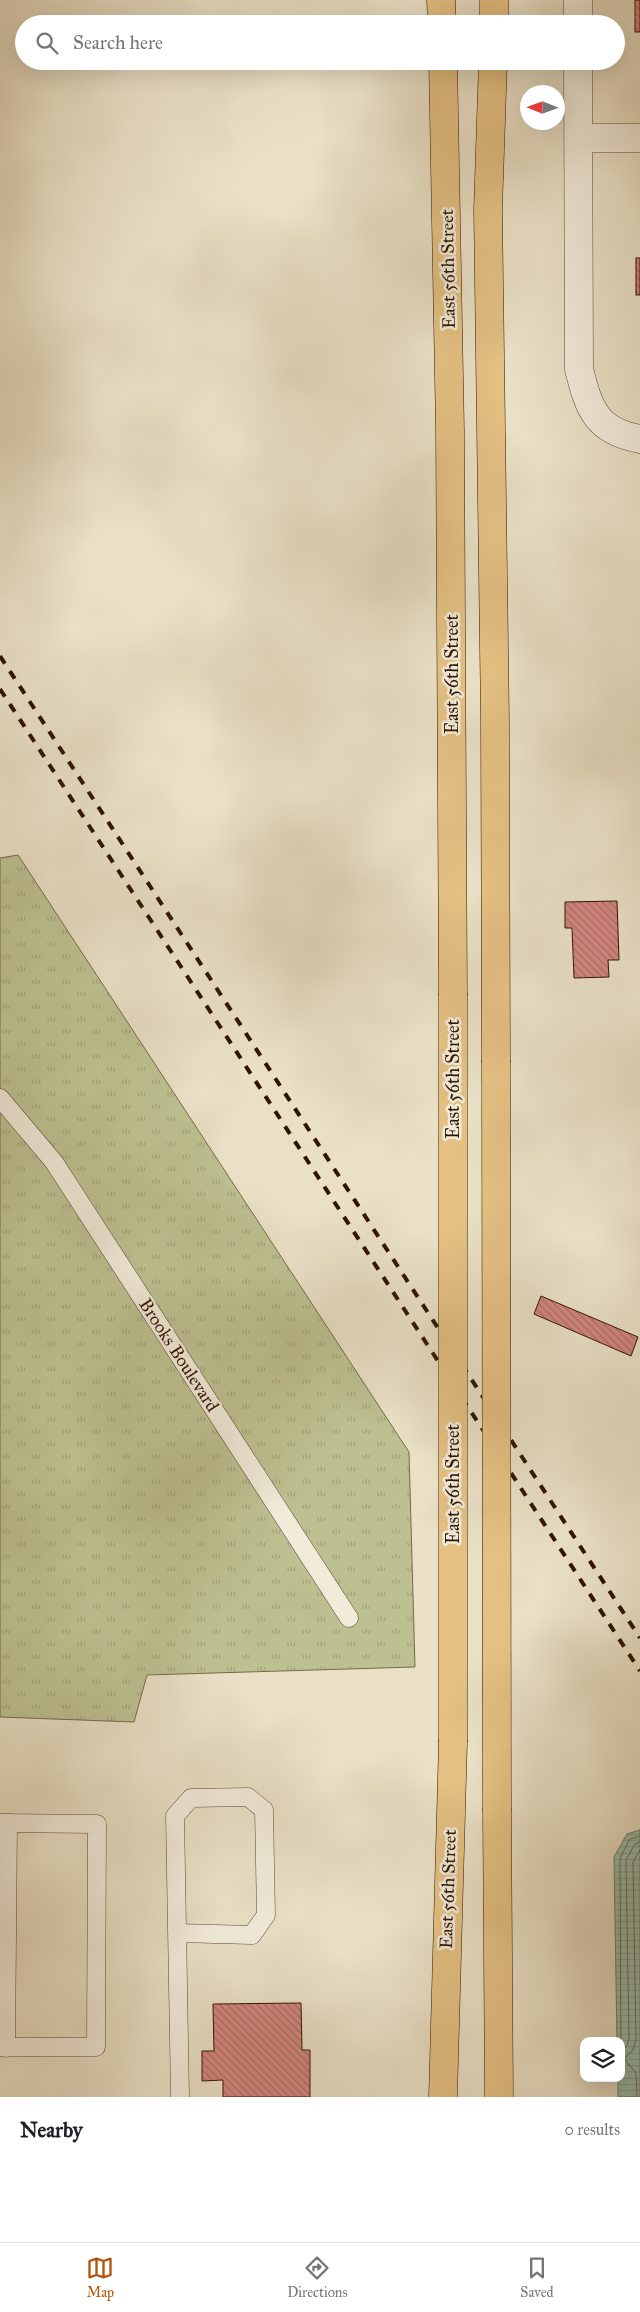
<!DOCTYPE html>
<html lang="en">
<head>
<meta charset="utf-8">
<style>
  body { margin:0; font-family:"IM FELL Great Primer",serif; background:#f6f6f6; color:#202124 }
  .controls { position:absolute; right:15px; bottom:15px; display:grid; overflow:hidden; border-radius:10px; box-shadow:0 5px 20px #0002 }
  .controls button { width:45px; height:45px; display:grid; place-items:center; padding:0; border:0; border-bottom:1px solid #e0e0e0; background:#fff; color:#202124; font:25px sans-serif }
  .compass { position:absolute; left:520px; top:85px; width:45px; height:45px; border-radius:50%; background:#fff; box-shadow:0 5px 20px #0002; rotate:271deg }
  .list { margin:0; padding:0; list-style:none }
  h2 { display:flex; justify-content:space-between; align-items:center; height:65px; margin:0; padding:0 20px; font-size:21px }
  h2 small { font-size:16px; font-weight:400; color:#757577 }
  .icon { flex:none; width:28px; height:28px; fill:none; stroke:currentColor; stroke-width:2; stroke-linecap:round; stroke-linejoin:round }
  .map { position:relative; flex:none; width:640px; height:2097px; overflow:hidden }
  .search { position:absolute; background:#fff; box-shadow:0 5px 20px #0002; left:15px; right:15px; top:15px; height:55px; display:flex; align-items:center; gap:12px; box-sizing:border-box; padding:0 18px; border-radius:28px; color:#757577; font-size:19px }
  .sheet { height:145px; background:#fff }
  nav { display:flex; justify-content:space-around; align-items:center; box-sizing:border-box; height:70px; border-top:1px solid #e0e0e0; background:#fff; font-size:14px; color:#757577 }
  nav a { display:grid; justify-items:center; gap:2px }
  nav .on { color:#b45309 }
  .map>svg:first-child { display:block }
</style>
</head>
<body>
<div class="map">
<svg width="640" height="2097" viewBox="0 0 640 2097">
  <defs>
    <pattern id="grass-tufts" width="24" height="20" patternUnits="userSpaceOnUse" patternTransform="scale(1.25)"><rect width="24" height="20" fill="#bdc091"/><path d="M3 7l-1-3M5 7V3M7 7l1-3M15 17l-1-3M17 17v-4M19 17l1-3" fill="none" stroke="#a3a47b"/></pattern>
    <pattern id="water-rules" width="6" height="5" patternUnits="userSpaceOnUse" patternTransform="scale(1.25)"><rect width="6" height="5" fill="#98beb0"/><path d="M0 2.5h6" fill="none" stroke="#83a296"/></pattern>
    <pattern id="building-back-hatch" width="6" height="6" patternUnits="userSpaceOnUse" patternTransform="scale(1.25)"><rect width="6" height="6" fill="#d3867f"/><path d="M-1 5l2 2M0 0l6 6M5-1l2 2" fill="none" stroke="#ac6c66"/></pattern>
  </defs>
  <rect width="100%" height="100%" fill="#e9e0c6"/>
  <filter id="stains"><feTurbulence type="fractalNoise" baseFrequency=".004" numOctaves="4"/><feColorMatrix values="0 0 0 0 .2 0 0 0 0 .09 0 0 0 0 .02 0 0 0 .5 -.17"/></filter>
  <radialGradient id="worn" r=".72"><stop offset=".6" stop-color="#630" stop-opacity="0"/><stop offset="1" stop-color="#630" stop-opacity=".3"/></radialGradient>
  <polygon fill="url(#grass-tufts)" stroke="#766a48" points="18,855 409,1452 415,1667 147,1675 134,1722 0,1717 0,858"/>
  <polygon fill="url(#water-rules)" stroke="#6e7a6a" points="640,1830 640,2097 618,2097 618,2078 621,2078 621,2041 617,2041 614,1857 627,1834"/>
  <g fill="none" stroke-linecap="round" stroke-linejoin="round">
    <g stroke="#646958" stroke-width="1">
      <polyline points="621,2043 620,1858 630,1839 640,1836"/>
      <polyline points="621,2051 626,2047 629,2040 626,1860 635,1844 640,1842"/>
      <polyline points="637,2097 636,2073 624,2059 633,2050 636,2040 633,1862 640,1850"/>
    </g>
  </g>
  <g fill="url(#building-back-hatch)" stroke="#301400">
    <rect x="635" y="0" width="5" height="32"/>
    <rect x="636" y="258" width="4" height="37"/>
    <polygon points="617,901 619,960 608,960 609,977 574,978 572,928 565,928 565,902"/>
    <polygon points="541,1296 638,1337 631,1356 534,1314"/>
    <polygon points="301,2003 302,2050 310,2050 310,2097 223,2097 223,2080 202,2081 202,2051 214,2051 213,2004"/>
  </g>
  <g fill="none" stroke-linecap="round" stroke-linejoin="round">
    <defs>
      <g id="lane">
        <polyline points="0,1098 54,1162 349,1618"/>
        <polyline points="0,1823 97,1824 96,2047 0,2047"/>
        <polyline points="177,1933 252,1935 266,1915 264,1810 248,1797 191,1798 175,1816 180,2097"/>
        <polyline points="6,2048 8,1823"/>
      </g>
      <g id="street">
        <polyline points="578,24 578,0"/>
        <path d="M578,61L579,369C589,409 596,431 640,439"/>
        <polyline points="579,138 640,138"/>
      </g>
      <g id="primary">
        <polyline points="441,0 442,24"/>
        <polyline points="494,24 494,0"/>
        <polyline points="443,61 450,430 453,993"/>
        <polyline points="493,61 488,209 495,720 496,1060"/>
        <polyline points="497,1811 499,2097"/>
        <polyline points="443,2097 453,1742"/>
      </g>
    </defs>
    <use href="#lane" stroke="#5e4732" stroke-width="19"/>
    <use href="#street" stroke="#5e4732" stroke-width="29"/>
    <use href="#primary" stroke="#301400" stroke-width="29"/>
    <use href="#lane" stroke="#f1ebda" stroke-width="18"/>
    <use href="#street" stroke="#f1ebda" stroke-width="28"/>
    <use href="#primary" stroke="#e4c083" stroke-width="28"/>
    <g stroke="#301400" stroke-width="4" stroke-dasharray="9 9" stroke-linecap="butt">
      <polyline points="0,656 640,1638"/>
      <polyline points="0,689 640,1671"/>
    </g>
    <defs>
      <g id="primary-bridge">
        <polyline points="496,1060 497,1811"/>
        <polyline points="453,1742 453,993"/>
      </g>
    </defs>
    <use href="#primary-bridge" stroke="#301400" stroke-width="29" stroke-linecap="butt"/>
    <use href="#primary-bridge" stroke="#e4c083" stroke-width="28"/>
  </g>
  <g text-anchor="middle" stroke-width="5" stroke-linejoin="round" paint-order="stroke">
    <g font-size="18" fill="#301400" stroke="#f1ebda">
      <text transform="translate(448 269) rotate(-91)" y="6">East 56th Street</text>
      <text transform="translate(452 674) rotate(-90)" y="6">East 56th Street</text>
      <text transform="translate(453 1079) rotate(-90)" y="6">East 56th Street</text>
      <text transform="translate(179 1355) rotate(57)" y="6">Brooks Boulevard</text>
      <text transform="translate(453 1484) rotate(-90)" y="6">East 56th Street</text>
      <text transform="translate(448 1889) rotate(-88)" y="6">East 56th Street</text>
    </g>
  </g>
  <rect width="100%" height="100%" filter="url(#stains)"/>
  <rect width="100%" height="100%" fill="url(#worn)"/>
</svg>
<div class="controls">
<button><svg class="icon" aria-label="layers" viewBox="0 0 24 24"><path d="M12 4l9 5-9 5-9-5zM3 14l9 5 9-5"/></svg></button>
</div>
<svg class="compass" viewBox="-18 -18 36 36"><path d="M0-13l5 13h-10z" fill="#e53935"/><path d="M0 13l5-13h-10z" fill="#757577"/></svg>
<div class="search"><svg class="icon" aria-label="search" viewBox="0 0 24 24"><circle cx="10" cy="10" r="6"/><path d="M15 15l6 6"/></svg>Search here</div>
</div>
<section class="sheet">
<h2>Nearby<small>0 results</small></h2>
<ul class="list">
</ul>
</section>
<nav>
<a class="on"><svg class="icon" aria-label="map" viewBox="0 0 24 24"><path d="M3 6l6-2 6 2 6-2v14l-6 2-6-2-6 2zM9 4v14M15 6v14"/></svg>Map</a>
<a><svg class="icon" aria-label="directions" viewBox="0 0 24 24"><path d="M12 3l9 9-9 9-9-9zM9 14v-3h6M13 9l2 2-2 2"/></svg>Directions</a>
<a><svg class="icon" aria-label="saved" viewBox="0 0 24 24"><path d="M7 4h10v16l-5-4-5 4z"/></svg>Saved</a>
</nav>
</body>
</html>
